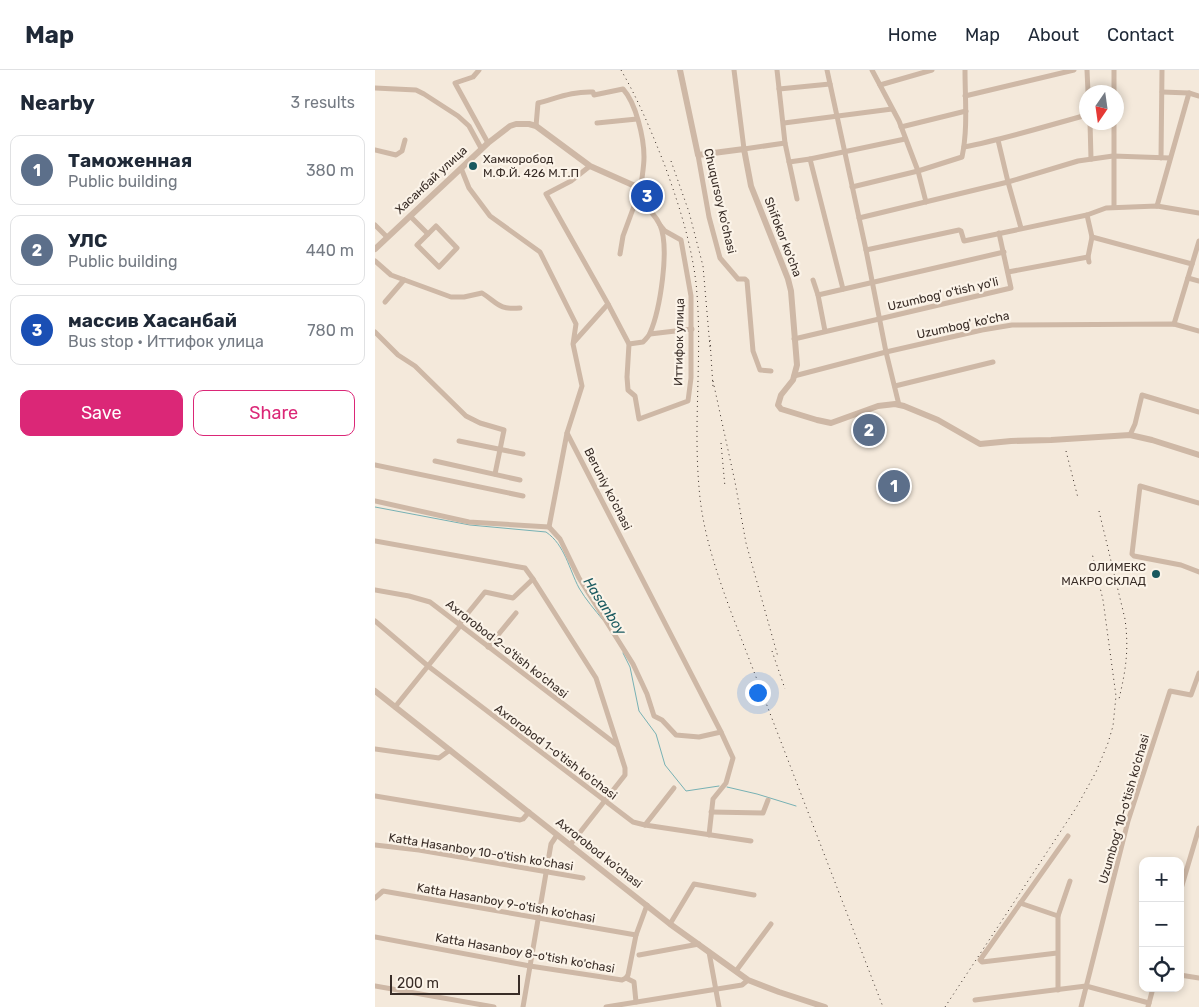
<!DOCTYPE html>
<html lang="en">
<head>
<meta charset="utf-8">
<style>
  body { margin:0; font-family:Rubik,sans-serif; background:#f6f6f7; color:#1f2937 }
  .controls { position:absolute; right:15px; bottom:15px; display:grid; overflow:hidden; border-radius:10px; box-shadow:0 2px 8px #0003 }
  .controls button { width:45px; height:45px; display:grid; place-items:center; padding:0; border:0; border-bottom:1px solid #e0e1e3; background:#fff; color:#1f2937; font:25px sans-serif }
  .compass { position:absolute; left:704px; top:15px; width:45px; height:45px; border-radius:50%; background:#fff; box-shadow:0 2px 8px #0003; rotate:193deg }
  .scale { position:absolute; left:15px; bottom:12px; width:130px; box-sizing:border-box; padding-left:5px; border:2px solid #392d27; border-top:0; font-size:14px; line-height:18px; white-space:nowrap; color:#392d27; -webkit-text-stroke:4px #fbf3e8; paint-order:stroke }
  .you { position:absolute; left:382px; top:622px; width:18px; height:18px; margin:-12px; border:4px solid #fff; border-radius:50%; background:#1a73e8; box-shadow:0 0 0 8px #1a73e833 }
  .badge { display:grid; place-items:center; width:32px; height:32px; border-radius:50%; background:#db2777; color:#fff; font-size:16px; font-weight:700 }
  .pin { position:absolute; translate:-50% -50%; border:2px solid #fff; box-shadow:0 1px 5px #0006 }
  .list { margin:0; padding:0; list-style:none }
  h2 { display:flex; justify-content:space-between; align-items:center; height:65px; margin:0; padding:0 20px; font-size:21px }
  h2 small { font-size:16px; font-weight:400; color:#747a83 }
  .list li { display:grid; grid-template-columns:32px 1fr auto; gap:15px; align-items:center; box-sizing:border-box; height:70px; margin:0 10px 10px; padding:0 10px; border:1px solid #e0e1e3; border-radius:10px }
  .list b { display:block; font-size:19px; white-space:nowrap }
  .list p { margin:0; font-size:16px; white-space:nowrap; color:#747a83 }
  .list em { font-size:16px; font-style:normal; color:#747a83 }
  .actions { display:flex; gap:10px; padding:15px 20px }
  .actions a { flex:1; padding:11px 0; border:1px solid #db2777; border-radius:10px; text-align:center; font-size:18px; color:#db2777 }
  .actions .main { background:#db2777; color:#fff }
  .icon { flex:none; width:28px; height:28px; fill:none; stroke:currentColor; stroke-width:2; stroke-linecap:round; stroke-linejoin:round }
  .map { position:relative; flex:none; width:824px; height:937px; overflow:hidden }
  header { display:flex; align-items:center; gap:30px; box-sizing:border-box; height:70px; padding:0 25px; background:#fff; border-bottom:1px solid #e0e1e3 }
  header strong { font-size:24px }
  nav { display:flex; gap:28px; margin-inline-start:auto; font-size:18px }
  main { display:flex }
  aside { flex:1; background:#fff }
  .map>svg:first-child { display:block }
</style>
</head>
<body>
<header>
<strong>Map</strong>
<nav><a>Home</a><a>Map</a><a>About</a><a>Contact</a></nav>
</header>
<main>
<aside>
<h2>Nearby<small>3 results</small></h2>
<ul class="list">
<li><span class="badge" style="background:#5c6f8a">1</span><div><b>Таможенная</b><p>Public building</p></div><em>380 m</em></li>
<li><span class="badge" style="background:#5c6f8a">2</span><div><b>УЛС</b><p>Public building</p></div><em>440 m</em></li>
<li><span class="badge" style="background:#1a4fb4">3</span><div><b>массив Хасанбай</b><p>Bus stop · Иттифок улица</p></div><em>780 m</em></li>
</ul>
<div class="actions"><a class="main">Save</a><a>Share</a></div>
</aside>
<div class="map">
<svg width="824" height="937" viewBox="0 0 824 937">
  <rect width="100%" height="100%" fill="#f4e9db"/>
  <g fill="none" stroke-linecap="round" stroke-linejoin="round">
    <g stroke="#77b1b4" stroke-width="1">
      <path d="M0,437L95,455L171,462C190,475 194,499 204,518C211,530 220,540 228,550"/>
      <polyline points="248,583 255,597 264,641 281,664 290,695 311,721 344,716"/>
      <polyline points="352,717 382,724 421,736"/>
    </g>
    <g stroke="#ceb8a6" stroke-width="5">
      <polyline points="104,0 98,7 80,13 113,73"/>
      <polyline points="359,0 369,79 410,73"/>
      <polyline points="402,0 410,73 422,129"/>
      <polyline points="452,0 491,180 511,282 524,335"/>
      <polyline points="497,0 524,51 543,101 551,132"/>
      <polyline points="712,0 713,22"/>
      <polyline points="505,15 557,0"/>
      <polyline points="0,18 41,20 49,24 83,46 94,56 106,78"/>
      <polyline points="404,19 455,14"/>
      <polyline points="739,22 739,0"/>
      <polyline points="787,22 814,23 824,26"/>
      <polyline points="590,26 699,0"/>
      <polyline points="715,52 716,89"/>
      <polyline points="222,53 262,49"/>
      <polyline points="409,53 517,39"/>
      <path d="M161,56L163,33C182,28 199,21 218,22L219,25L248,19C261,33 269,68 269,87C269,97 267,106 266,116"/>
      <polyline points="526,57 591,41"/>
      <polyline points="623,70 633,112 646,158"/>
      <path d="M589,77C630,69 671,56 712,45"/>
      <polyline points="0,80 21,85 27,81 30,70"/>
      <polyline points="323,85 334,147 345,188 363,209 370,209 372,211 378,281 385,300 396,301"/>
      <polyline points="786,88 787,0"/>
      <polyline points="435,89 530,69"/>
      <polyline points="414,92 435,89 468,219"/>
      <polyline points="215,96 196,111 171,124 233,234 254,274 252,307 253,320 260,326 264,349 313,331 316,308 316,226 306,170 290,161 285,155"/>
      <polyline points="86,98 94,118 115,146 165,182 201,254 198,274 207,316 192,363 346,662 358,688 351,713 338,729 334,765"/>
      <path d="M477,117L543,101L587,87C593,59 590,29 590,0"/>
      <polyline points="782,136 814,23"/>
      <polyline points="739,137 739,52"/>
      <polyline points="712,145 717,167 713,187 714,192"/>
      <polyline points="35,146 53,164"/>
      <polyline points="484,148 633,112 703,91 738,86 795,88"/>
      <polyline points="0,155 12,167"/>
      <polygon points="61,156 82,178 64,197 42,175"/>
      <polyline points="717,167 817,194"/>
      <polyline points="491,180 584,160 586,161 589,171 712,145 731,138 782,136 824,143"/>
      <polyline points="245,184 248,166 262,128"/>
      <path d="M0,191L16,205L76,227H89L107,223C123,233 123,240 145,238"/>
      <polyline points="633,202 713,187"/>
      <polyline points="813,208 824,211"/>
      <polyline points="438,210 443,225 450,261"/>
      <polyline points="443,225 629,182"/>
      <polyline points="10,232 29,210"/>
      <polyline points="799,254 824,171"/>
      <polyline points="0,262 23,285 40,296 91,346 105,353 129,360 120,404"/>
      <polyline points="275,264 317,259"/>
      <polyline points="419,269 636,218 624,163"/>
      <polyline points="199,272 233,234"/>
      <path d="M254,274L268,272C271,269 274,266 275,263C285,240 295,178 285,155C280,144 270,135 262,128L260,116"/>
      <polyline points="419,306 511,282 607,260 637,255 799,254 824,261"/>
      <polyline points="520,316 618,292"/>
      <polyline points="755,365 760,354 767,325 824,342"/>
      <polyline points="84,371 148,384"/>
      <polyline points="60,391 145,410"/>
      <polyline points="0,395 148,426"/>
      <polyline points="0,431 94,452 174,457"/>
      <polyline points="824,433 765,416 757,484 759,486 806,495 824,502"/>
      <polyline points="174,457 185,469 204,508 258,594 272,624 279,646 287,650 301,665 324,667 346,662"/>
      <polyline points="174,457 192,363"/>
      <polyline points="0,471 150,498 158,509 221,608 250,698 250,705 195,775"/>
      <polyline points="0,520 34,526 55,532 242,675"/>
      <polyline points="0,551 53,596 258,752 270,755 376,771"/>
      <polyline points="84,554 110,522 138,528 158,509"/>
      <polyline points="113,577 141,543"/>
      <polyline points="20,637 86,555"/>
      <polyline points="0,679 64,688 75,680"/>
      <polyline points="0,726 145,750 148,749 154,742"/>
      <polyline points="336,742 388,743 393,730"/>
      <polyline points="270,755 299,718"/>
      <polyline points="0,775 44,780 208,808"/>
      <polyline points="805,822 824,758"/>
      <polyline points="0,828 8,821 261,865"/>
      <polyline points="645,833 683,846"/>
      <polyline points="295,854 319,814 379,825"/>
      <polyline points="0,867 155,896 247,910 251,908 253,905 261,865 272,835"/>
      <polyline points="334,882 344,937"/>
      <polyline points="682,883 607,892 605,890 693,766"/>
      <polyline points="264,885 324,874"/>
      <polyline points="361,901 396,854"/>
      <polyline points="805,905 824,908"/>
      <polyline points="251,908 259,912 261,932"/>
      <polyline points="0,916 119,937"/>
      <polyline points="683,920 683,846 695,811"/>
      <polyline points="600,930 711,916 774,933"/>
      <polyline points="148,937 176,774 182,765"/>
      <polyline points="231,937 367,915 373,910"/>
      <polyline points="706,937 753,751 795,621 816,625 824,603"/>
      <polyline points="773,937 778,918"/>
    </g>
    <g stroke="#ceb8a6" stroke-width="6">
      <polyline points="305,0 323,85 369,79 376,116 413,209 416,221 422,295 418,310 406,325 403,335 406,339 442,350 456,353 503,336 520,334 529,336 563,350 605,374 636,371 676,370 755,365 777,370 824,385"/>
      <polyline points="0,179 113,73 135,56 141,54 154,54 161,56 215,96 260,116 266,116"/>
      <polyline points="0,621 295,854 373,910 404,922 450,937"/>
    </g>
    <g stroke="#392d27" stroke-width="1" stroke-dasharray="1 4" stroke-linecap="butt">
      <path d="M246,0C264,31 277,63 290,96C304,135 316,172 321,213C328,281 318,349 324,417C327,460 341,501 356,542L508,937"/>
      <polyline points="296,91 314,142 328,196 335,277"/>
      <polyline points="335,270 338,317"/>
      <polyline points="338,311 360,412 371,473 403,587"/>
      <polyline points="346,373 350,417"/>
      <polyline points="691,381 703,428"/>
      <path d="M724,441L750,549C754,580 751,599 744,629"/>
      <polyline points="397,581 410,619"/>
      <polyline points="570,937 701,738 721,702 733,673 738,656 741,626 728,530 717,483"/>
    </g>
  </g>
  <g fill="#19595f" stroke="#fbf3e8" stroke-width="2">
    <circle cx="98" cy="96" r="5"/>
    <circle cx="781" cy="504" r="5"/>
  </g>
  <g text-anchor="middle" stroke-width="4.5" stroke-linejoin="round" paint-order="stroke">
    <g font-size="12" fill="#392d27" stroke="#fbf3e8" text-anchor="start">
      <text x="108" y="93">Хамкоробод<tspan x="108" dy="14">М.Ф.Й. 426 М.Т.П</tspan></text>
      <text x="771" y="501" text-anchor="end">ОЛИМЕКС<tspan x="771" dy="14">МАКРО СКЛАД</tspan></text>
    </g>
    <g font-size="12" fill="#392d27" stroke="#fbf3e8">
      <text transform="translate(56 110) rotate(-43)" y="4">Хасанбай улица</text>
      <text transform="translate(345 131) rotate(77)" y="4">Chuqursoy ko'chasi</text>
      <text transform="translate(408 167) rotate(69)" y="4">Shifokor ko'cha</text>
      <text transform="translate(568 224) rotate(-13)" y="4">Uzumbog' o'tish yo'li</text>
      <text transform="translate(588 255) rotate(-12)" y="4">Uzumbog' ko'cha</text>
      <text transform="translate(304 272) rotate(-89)" y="4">Иттифок улица</text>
      <text transform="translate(233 419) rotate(63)" y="4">Beruniy ko'chasi</text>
      <text transform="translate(132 579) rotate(38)" y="4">Axrorobod 2-o'tish ko'chasi</text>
      <text transform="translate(181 682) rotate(37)" y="4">Axrorobod 1-o'tish ko'chasi</text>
      <text transform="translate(749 739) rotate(-74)" y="4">Uzumbog' 10-o'tish ko'chasi</text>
      <text transform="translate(106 782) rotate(9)" y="4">Katta Hasanboy 10-o'tish ko'chasi</text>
      <text transform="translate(224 783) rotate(38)" y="4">Axrorobod ko'chasi</text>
      <text transform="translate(131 833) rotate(10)" y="4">Katta Hasanboy 9-o'tish ko'chasi</text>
      <text transform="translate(150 883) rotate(10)" y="4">Katta Hasanboy 8-o'tish ko'chasi</text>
    </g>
    <g font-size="14" font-style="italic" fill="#19595f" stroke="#fbf3e8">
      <text transform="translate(230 536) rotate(57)" y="5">Hasanboy</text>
    </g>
  </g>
</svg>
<div class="controls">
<button>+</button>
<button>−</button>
<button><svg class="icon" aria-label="locate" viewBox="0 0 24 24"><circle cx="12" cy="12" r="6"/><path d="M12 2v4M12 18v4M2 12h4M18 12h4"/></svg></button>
</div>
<svg class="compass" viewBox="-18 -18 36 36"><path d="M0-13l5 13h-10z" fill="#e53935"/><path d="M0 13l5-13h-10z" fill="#747a83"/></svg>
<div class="scale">200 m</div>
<div class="you"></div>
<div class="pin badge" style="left:519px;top:416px;background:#5c6f8a">1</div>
<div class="pin badge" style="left:494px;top:360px;background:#5c6f8a">2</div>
<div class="pin badge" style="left:272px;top:126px;background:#1a4fb4">3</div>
</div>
</main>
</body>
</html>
